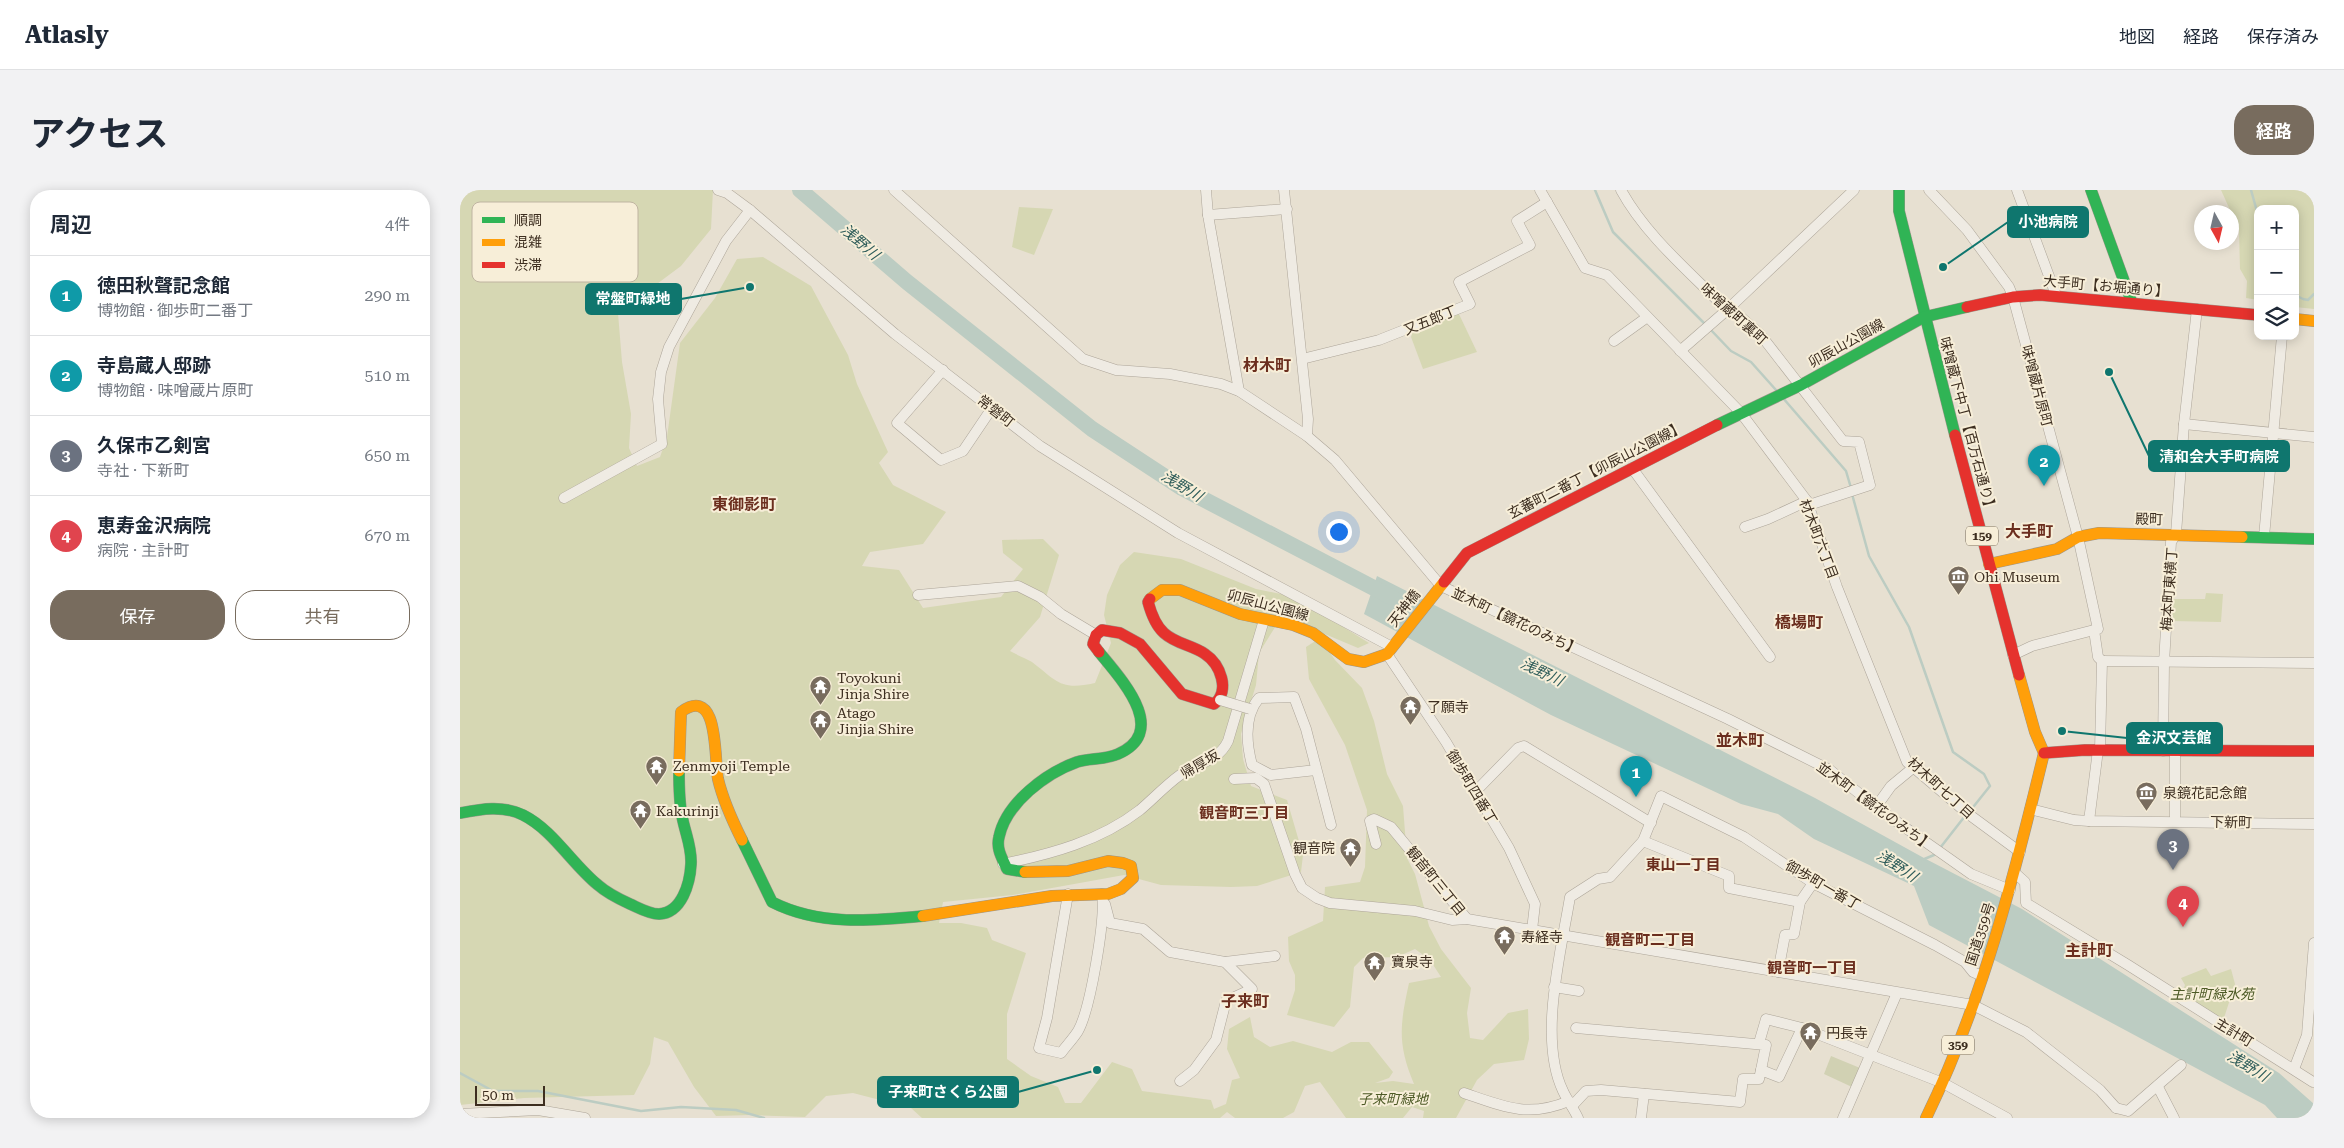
<!DOCTYPE html>
<html lang="ja">
<head>
<meta charset="utf-8">
<style>
  body { margin:0; font-family:"Roboto Serif","Noto Sans JP",serif; background:#f2f2f3; color:#1f2937 }
  .controls { position:absolute; right:15px; top:15px; display:grid; overflow:hidden; border-radius:10px; box-shadow:0 2px 12px #0003 }
  .controls button { width:45px; height:45px; display:grid; place-items:center; padding:0; border:0; border-bottom:1px solid #e0e1e3; background:#fff; color:#1f2937; font:25px sans-serif }
  .compass { position:absolute; left:1734px; top:15px; width:45px; height:45px; border-radius:50%; background:#fff; box-shadow:0 2px 12px #0003; rotate:172deg }
  .scale { position:absolute; left:15px; bottom:12px; width:70px; box-sizing:border-box; padding-left:5px; border:2px solid #3d2e20; border-top:0; font-size:14px; line-height:18px; white-space:nowrap; color:#3d2e20; -webkit-text-stroke:4px #f7eed8; paint-order:stroke }
  .you { position:absolute; left:878px; top:341px; width:18px; height:18px; margin:-12px; border:4px solid #fff; border-radius:50%; background:#1a73e8; box-shadow:0 0 0 8px #1a73e833 }
  .badge { display:grid; place-items:center; width:32px; height:32px; border-radius:50%; background:#786c5e; color:#fff; font-size:16px; font-weight:700 }
  .pin { position:absolute; translate:-50% -41px; filter:drop-shadow(0 1px 2px #0008) }
  .pin::after { content:''; position:absolute; top:26px; width:18px; height:15px; background:inherit; clip-path:polygon(0 0,100% 0,50% 100%) }
  .list { margin:0; padding:0; list-style:none }
  h2 { display:flex; justify-content:space-between; align-items:center; height:65px; margin:0; padding:0 20px; font-size:21px }
  h2 small { font-size:16px; font-weight:400; color:#747a83 }
  .list li { display:grid; grid-template-columns:32px 1fr auto; gap:15px; align-items:center; box-sizing:border-box; height:80px; padding:0 20px; border-top:1px solid #e0e1e3 }
  .list b { display:block; font-size:19px; white-space:nowrap }
  .list p { margin:0; font-size:16px; white-space:nowrap; color:#747a83 }
  .list em { font-size:16px; font-style:normal; color:#747a83 }
  .actions { display:flex; gap:10px; padding:15px 20px }
  .actions a { flex:1; padding:11px 0; border:1px solid #786c5e; border-radius:20px; text-align:center; font-size:18px; color:#786c5e }
  .actions .main { background:#786c5e; color:#fff }
  .icon { flex:none; width:28px; height:28px; fill:none; stroke:currentColor; stroke-width:2; stroke-linecap:round; stroke-linejoin:round }
  .map { position:relative; flex:none; width:1854px; height:928px; overflow:hidden; border-radius:20px }
  header { display:flex; align-items:center; gap:30px; box-sizing:border-box; height:70px; padding:0 25px; background:#fff; border-bottom:1px solid #e0e1e3 }
  header strong { font-size:24px }
  nav { display:flex; gap:28px; margin-inline-start:auto; font-size:18px }
  .intro { display:flex; align-items:center; justify-content:space-between; box-sizing:border-box; height:120px; padding:0 30px }
  h1 { margin:0; font-size:35px }
  .button { padding:12px 22px; border-radius:20px; background:#786c5e; color:#fff; font-size:18px; font-weight:700 }
  main { display:flex; gap:30px; padding:0 30px }
  aside { flex:1; background:#fff; border-radius:20px; box-shadow:0 2px 12px #0003 }
  .map>svg:first-child { display:block }
</style>
</head>
<body>
<header>
<strong>Atlasly</strong>
<nav><a>地図</a><a>経路</a><a>保存済み</a></nav>
</header>
<div class="intro"><h1>アクセス</h1><a class="button">経路</a></div>
<main>
<aside>
<h2>周辺<small>4件</small></h2>
<ul class="list">
<li><span class="badge" style="background:#0f9aa8">1</span><div><b>徳田秋聲記念館</b><p>博物館 · 御歩町二番丁</p></div><em>290 m</em></li>
<li><span class="badge" style="background:#0f9aa8">2</span><div><b>寺島蔵人邸跡</b><p>博物館 · 味噌蔵片原町</p></div><em>510 m</em></li>
<li><span class="badge" style="background:#6b7280">3</span><div><b>久保市乙剣宮</b><p>寺社 · 下新町</p></div><em>650 m</em></li>
<li><span class="badge" style="background:#e0444e">4</span><div><b>恵寿金沢病院</b><p>病院 · 主計町</p></div><em>670 m</em></li>
</ul>
<div class="actions"><a class="main">保存</a><a>共有</a></div>
</aside>
<div class="map">
<svg width="1854" height="928" viewBox="0 0 1854 928">
  <rect width="100%" height="100%" fill="#e7e0d1"/>
  <g fill="#d6d7b3">
    <path d="M0,0H253L251,39L221,76L158,123L162,172L171,224L169,258L177,276L200,267L207,247L220,153L255,108L277,69L303,67L351,96L388,165L397,194L428,262L419,273L433,295L486,322L463,354L410,362L402,376L439,380L463,418L541,407L563,379L543,363L542,350L583,349L599,365L580,427L550,461C557,465 565,468 572,472C597,491 600,501 635,493L651,453L644,425L647,405L660,375L674,362L721,369L796,399L835,407L909,453L898,458L822,426L799,463L796,495L781,544L783,569L791,596L827,610L843,665L841,682L797,696L771,697L701,695L664,685L553,705L483,712L479,733H501L527,738L532,750L566,763L547,824V869L571,886L598,897L605,913H621L652,872L672,879L682,901L751,910L754,919L766,914L772,890L780,888L767,859L769,839L790,827L794,847L810,857L833,851L872,862L891,852H909L933,882L929,888L915,893L933,891L954,894C937,854 940,834 949,793L981,787L970,770L955,759L937,767L903,768L894,777L890,817L874,837L827,825L835,800V785L829,771L828,747L863,731L865,697L900,692L905,677L907,620L885,555L849,489L846,457L860,448L875,470L902,498L914,531L927,584L943,616L947,668L955,684L969,736L981,759L1011,798L1007,823L1010,848L1023,850L1048,823L1068,819L1069,849L1064,870L1034,874L1017,890L996,928H963L964,921L952,917L943,928H886L860,892L845,896L834,922L823,928H775L767,922L760,928H462L451,918L393,903L366,906L345,927L291,925L256,926L234,897L208,852L194,847L190,874L174,905L64,908L0,915Z"/>
    <polygon points="1761,0 1854,0 1854,119 1835,117 1835,19 1798,19 1798,110 1786,108 1787,91 1780,79 1779,40"/>
    <polygon points="559,17 593,19 574,65 552,57"/>
    <polygon points="998,122 1017,162 963,179 951,147 953,141"/>
    <polygon points="1746,403 1763,404 1761,432 1712,431 1712,409 1745,409"/>
    <polygon points="1746,778 1751,786 1771,779 1775,794 1763,831 1721,805 1725,795 1721,788"/>
  </g>
  <polygon fill="#d1d1b3" points="1371,866 1400,878 1392,897 1364,884"/>
  <polygon fill="#bcccc2" points="917,386 1355,608 1464,668 1562,719 1819,883 1854,914 1854,928 1817,928 1805,915 1469,735 1454,696 1354,649 1318,624 1281,614 1091,525 904,424"/>
  <g fill="none" stroke-linecap="round" stroke-linejoin="round">
    <g stroke="#bcccc2" stroke-width="2.5">
      <polyline points="1135,0 1153,42 1245,134"/>
      <polyline points="1791,0 1798,25"/>
      <polyline points="1835,105 1843,109 1848,110 1854,104"/>
      <polyline points="1249,138 1271,161 1291,172 1316,200"/>
      <polyline points="1323,208 1386,281 1391,298"/>
      <polyline points="1392,304 1409,366 1449,437 1493,562 1524,584 1530,596 1510,621"/>
      <polyline points="1480,658 1505,626"/>
      <polyline points="1462,670 1474,665"/>
      <polyline points="0,883 33,901 78,901 181,921 221,917 276,920 304,928"/>
    </g>
    <polyline stroke="#bcccc2" stroke-width="16" points="340,0 447,92 632,239 722,298 933,408"/>
    <defs>
      <g id="street">
        <polyline points="258,0 267,3 290,20 435,144 580,256 718,343 932,457"/>
        <polyline points="434,0 623,169 656,180 710,184 761,194 779,201 847,246 875,270 981,396 1268,529 1370,580 1416,617 1511,684 1550,700"/>
        <polyline points="746,0 748,25 779,201"/>
        <polyline points="824,0 848,229 847,246"/>
        <polyline points="1080,0 1125,78 1147,85 1281,223 1347,311 1377,397 1447,572 1507,623 1560,662"/>
        <path d="M1161,0C1186,46 1231,83 1267,120L1274,121L1300,144L1383,251L1399,252L1410,295L1349,315"/>
        <polyline points="1469,0 1507,40 1549,97 1553,107 1618,347 1638,439 1634,440 1638,467 1642,471 1640,560"/>
        <polyline points="1557,0 1596,105"/>
        <polyline points="748,25 827,19"/>
        <polyline points="1154,151 1186,128"/>
        <polyline points="1220,161 1267,120 1394,0"/>
        <polyline points="842,169 919,150 1010,114 999,92 1070,55 1057,31 1087,12"/>
        <polyline points="483,180 437,233 481,270 503,261 532,218"/>
        <polyline points="1724,234 1854,247"/>
        <polyline points="1172,278 1310,467"/>
        <polyline points="104,308 202,254 198,209 201,182 209,157 266,51 290,20"/>
        <polyline points="1285,337 1308,329 1347,311"/>
        <polyline points="1804,347 1822,146"/>
        <polyline points="458,405 558,396 580,407 601,424 636,445"/>
        <polyline points="927,464 986,552 1049,658 1075,714 1072,740"/>
        <polyline points="1553,465 1572,456 1634,440"/>
        <polyline points="1642,471 1854,473"/>
        <polyline points="1703,561 1704,473 1711,352 1716,344 1724,234 1737,119"/>
        <path d="M856,580L811,585L792,575C786,552 784,526 799,508L834,507L846,539L871,635"/>
        <polyline points="774,589 796,588 804,594 835,684 842,698 857,708 870,713 955,721 992,730 1007,729 1513,815 1566,842 1640,900 1656,918"/>
        <polyline points="1015,602 1058,558 1064,556 1191,633"/>
        <polyline points="1416,617 1431,596 1454,577"/>
        <polyline points="1570,619 1614,630 1629,631 1854,634"/>
        <polyline points="1629,631 1638,560"/>
        <polyline points="1715,631 1715,561"/>
        <polyline points="1183,651 1269,686 1269,698 1340,712"/>
        <polyline points="916,654 910,631 914,629 931,637 1007,729"/>
        <path d="M543,674C591,664 640,651 680,620C693,609 706,595 720,585C738,572 758,572 768,551L804,430"/>
        <polyline points="1555,683 1565,692 1566,713 1668,775 1853,892"/>
        <path d="M608,704L587,828L579,858L601,863C606,856 613,849 618,841C630,820 646,728 642,704"/>
        <polyline points="645,714 650,733 683,739 710,762 765,772 792,799 766,811 756,850 734,880 720,891"/>
        <polyline points="765,772 815,766"/>
        <polyline points="1318,782 1325,745 1334,744 1340,712 1353,693"/>
        <polyline points="1094,797 1119,801"/>
        <polyline points="1116,838 1306,855 1301,880"/>
        <polyline points="1299,853 1306,829 1342,838 1483,893 1547,928"/>
        <polyline points="1834,879 1847,845 1854,753"/>
        <polyline points="1698,897 1714,928"/>
        <path d="M1004,903C1045,917 1068,928 1109,911"/>
        <polyline points="1112,916 1126,901 1141,900 1280,912 1283,889 1299,889 1301,880 1319,887 1342,838"/>
        <polyline points="1656,918 1668,921 1721,875"/>
        <polyline points="0,924 78,920 125,928"/>
        <path d="M1118,928C1114,919 1107,910 1103,901C1078,849 1101,762 1110,707L1138,689L1150,687L1183,651L1201,606L1284,647L1353,693L1475,755L1505,772L1513,782L1522,786"/>
        <polyline points="1181,928 1184,904"/>
        <polyline points="1383,928 1437,803"/>
      </g>
      <g id="fast">
        <polyline points="1439,0 1439,21 1495,245"/>
        <polyline points="1631,0 1672,113"/>
        <polyline points="1257,235 1341,195 1464,127 1507,117"/>
        <polyline points="1782,347 1854,349"/>
        <path d="M0,623C21,619 43,615 63,625C93,640 112,674 138,695C147,703 159,709 170,714C179,718 189,724 199,724C222,723 230,693 231,674C232,657 225,643 222,626C219,611 219,595 219,581"/>
        <path d="M282,650L312,712C359,736 412,731 463,726"/>
        <path d="M565,682L547,679C542,668 536,659 539,647C546,613 586,583 617,572C630,568 644,570 658,564C710,541 661,489 639,462"/>
      </g>
      <g id="slow">
        <polyline points="1835,129 1854,131"/>
        <polyline points="1529,374 1597,359 1618,347 1639,343 1782,347"/>
        <polyline points="690,409 702,400 720,400 780,424 833,435 853,443 888,469 904,472 927,464 984,392"/>
        <polyline points="1559,485 1575,542 1584,563"/>
        <path d="M219,581L221,522C260,494 254,570 258,589C263,610 272,630 282,650"/>
        <polyline points="463,726 592,706 648,704 661,699 673,688 671,676 663,673 648,671 608,681 565,682"/>
        <path d="M1466,928C1522,813 1554,687 1584,563"/>
      </g>
      <g id="jam">
        <polyline points="1507,117 1553,107 1580,105 1798,125"/>
        <polyline points="1495,245 1559,485"/>
        <polyline points="984,392 1007,363 1257,235"/>
        <path d="M639,462L633,454L636,445L642,440L660,443L680,454L722,504L754,514C771,501 760,474 745,464C732,455 716,454 704,443C695,435 691,423 688,412L690,409"/>
        <polyline points="1584,563 1625,560 1854,561"/>
      </g>
    </defs>
    <use href="#street" stroke="#ada599" stroke-width="11"/>
    <use href="#fast" stroke="#9c958a" stroke-width="12"/>
    <use href="#slow" stroke="#9c958a" stroke-width="12"/>
    <use href="#jam" stroke="#9c958a" stroke-width="12"/>
    <use href="#street" stroke="#efebe3" stroke-width="10"/>
    <use href="#fast" stroke="#30b455" stroke-width="11"/>
    <use href="#slow" stroke="#ff9f0a" stroke-width="11"/>
    <use href="#jam" stroke="#e5322d" stroke-width="11"/>
    <defs>
      <polyline id="street-bridge" points="760,510 790,519"/>
    </defs>
    <use href="#street-bridge" stroke="#ada599" stroke-width="11" stroke-linecap="butt"/>
    <use href="#street-bridge" stroke="#efebe3" stroke-width="10"/>
  </g>
  <defs>
    <symbol id="museum-pin" viewBox="-11 -11 22 30"><path d="M0 17L-7.5 6A9.5 9.5 0 1 1 7.5 6Z" fill="#786c5e" stroke="#f7eed8"/><path d="M0-6L6-3V-2H-6V-3ZM-5-1h2V3h-2ZM-1-1h2V3h-2ZM3-1h2V3H3ZM-6 4H6V6H-6Z" fill="#fff"/></symbol>
    <symbol id="temple-pin" viewBox="-11 -11 22 30"><path d="M0 17L-7.5 6A9.5 9.5 0 1 1 7.5 6Z" fill="#786c5e" stroke="#f7eed8"/><path d="M0-6L5-2H3V0L6.5 2.5H4V6H1.5V3h-3V6H-4V2.5H-6.5L-3 0V-2H-5Z" fill="#fff"/></symbol>
  </defs>
  <g fill-rule="evenodd">
    <use href="#museum-pin" x="1486" y="374" width="25" height="34"/>
    <use href="#temple-pin" x="348" y="484" width="25" height="34"/>
    <use href="#temple-pin" x="938" y="504" width="25" height="34"/>
    <use href="#temple-pin" x="348" y="518" width="25" height="34"/>
    <use href="#temple-pin" x="184" y="564" width="25" height="34"/>
    <use href="#museum-pin" x="1674" y="590" width="25" height="34"/>
    <use href="#temple-pin" x="168" y="608" width="25" height="34"/>
    <use href="#temple-pin" x="878" y="646" width="25" height="34"/>
    <use href="#temple-pin" x="1032" y="734" width="25" height="34"/>
    <use href="#temple-pin" x="902" y="760" width="25" height="34"/>
    <use href="#temple-pin" x="1338" y="830" width="25" height="34"/>
  </g>
  <g text-anchor="middle" stroke-width="4" stroke-linejoin="round" paint-order="stroke">
    <g fill="#f7eed8" stroke="#756857" stroke-width="1">
      <rect x="1506" y="336.5" width="32" height="19" rx="4"/>
      <rect x="1482" y="845.5" width="32" height="19" rx="4"/>
    </g>
    <g font-size="12" font-weight="bold" fill="#3d2e20">
      <text x="1522" y="350">159</text>
      <text x="1498" y="859">359</text>
    </g>
    <g font-size="14" fill="#3d2e20" stroke="#f7eed8">
      <text transform="translate(1646 96) rotate(5)" y="5">大手町【お堀通り】</text>
      <text transform="translate(1274 124) rotate(42)" y="5">味噌蔵町裏町</text>
      <text transform="translate(970 130) rotate(-22)" y="5">又五郎丁</text>
      <text transform="translate(1386 153) rotate(-29)" y="5">卯辰山公園線</text>
      <text transform="translate(1577 196) rotate(75)" y="5">味噌蔵片原町</text>
      <text transform="translate(536 221) rotate(38)" y="5">常磐町</text>
      <text transform="translate(1508 235) rotate(75)" y="5">味噌蔵下中丁【百万石通り】</text>
      <text transform="translate(1136 280) rotate(-27)" y="5">玄蕃町二番丁【卯辰山公園線】</text>
      <text transform="translate(1689 329) rotate(1)" y="5">殿町</text>
      <text transform="translate(1359 349) rotate(69)" y="5">材木町六丁目</text>
      <text transform="translate(1709 399) rotate(-86)" y="5">梅本町東横丁</text>
      <text transform="translate(808 415) rotate(15)" y="5">卯辰山公園線</text>
      <text transform="translate(944 418) rotate(-52)" y="5">天神橋</text>
      <text transform="translate(1056 431) rotate(25)" y="5">並木町【鏡花のみち】</text>
      <text transform="translate(740 574) rotate(-31)" y="5">帰厚坂</text>
      <text transform="translate(1012 597) rotate(59)" y="5">御歩町四番丁</text>
      <text transform="translate(1481 598) rotate(42)" y="5">材木町七丁目</text>
      <text transform="translate(1415 616) rotate(36)" y="5">並木町【鏡花のみち】</text>
      <text transform="translate(1771 632) rotate(1)" y="5">下新町</text>
      <text transform="translate(976 691) rotate(51)" y="5">観音町三丁目</text>
      <text transform="translate(1363 695) rotate(30)" y="5">御歩町一番丁</text>
      <text transform="translate(1520 744) rotate(-72)" y="5">国道359号</text>
      <text transform="translate(1774 842) rotate(31)" y="5">主計町</text>
    </g>
    <g font-size="14" fill="#3d2e20" stroke="#f7eed8" text-anchor="start">
      <text x="1514" y="392">Ohi Museum</text>
      <text x="377" y="493">Toyokuni<tspan x="377" dy="16">Jinja Shire</tspan></text>
      <text x="967" y="522">了願寺</text>
      <text x="377" y="528">Atago<tspan x="377" dy="16">Jinjia Shire</tspan></text>
      <text x="213" y="581">Zenmyoji Temple</text>
      <text x="1703" y="608">泉鏡花記念館</text>
      <text x="196" y="626">Kakurinji</text>
      <text x="875" y="663" text-anchor="end">観音院</text>
      <text x="1061" y="752">寿経寺</text>
      <text x="931" y="777">寶泉寺</text>
      <text x="1366" y="848">円長寺</text>
    </g>
    <g font-size="14" font-style="italic" fill="#4d5a26" stroke="#f7eed8">
      <text x="1752" y="809">主計町緑水苑</text>
      <text x="933" y="914">子来町緑地</text>
    </g>
    <g font-size="15" font-style="italic" fill="#2f5d5a" stroke="#f7eed8">
      <text transform="translate(400 52) rotate(41)" y="5">浅野川</text>
      <text transform="translate(722 296) rotate(31)" y="5">浅野川</text>
      <text transform="translate(1082 482) rotate(26)" y="5">浅野川</text>
      <text transform="translate(1437 676) rotate(33)" y="5">浅野川</text>
      <text transform="translate(1788 876) rotate(31)" y="5">浅野川</text>
    </g>
    <g font-size="15" font-weight="bold" fill="#6b2e1e" stroke="#f7eed8">
      <text x="784" y="628">観音町三丁目</text>
      <text x="1223" y="680">東山一丁目</text>
      <text x="1190" y="755">観音町二丁目</text>
      <text x="1352" y="783">観音町一丁目</text>
    </g>
    <g font-size="16" font-weight="bold" fill="#6b2e1e" stroke="#f7eed8">
      <text x="807" y="181">材木町</text>
      <text x="284" y="320">東御影町</text>
      <text x="1569" y="347">大手町</text>
      <text x="1339" y="438">橋場町</text>
      <text x="1280" y="556">並木町</text>
      <text x="1629" y="766">主計町</text>
      <text x="785" y="817">子来町</text>
    </g>
  </g>
  <rect x="12" y="12" width="166" height="80" rx="8" fill="#f7eed8" stroke="#bfb4a1" stroke-width="1"/>
  <rect x="22" y="27" width="23" height="6" fill="#30b455"/>
  <rect x="22" y="49" width="23" height="7" fill="#ff9f0a"/>
  <rect x="22" y="72" width="23" height="6" fill="#e5322d"/>
  <g font-size="14" fill="#3d2e20">
    <text x="54" y="35">順調</text>
    <text x="54" y="57">混雑</text>
    <text x="54" y="80">渋滞</text>
  </g>
  <path fill="none" stroke="#0f766e" stroke-width="2" d="M1483 77L1548 32M290 97L221 109M1649 182L1689 266M1602 541L1667 548M637 880L558 902"/>
  <g fill="#0f766e" stroke="#f7eed8" stroke-width="2">
    <circle cx="1483" cy="77" r="5"/>
    <circle cx="290" cy="97" r="5"/>
    <circle cx="1649" cy="182" r="5"/>
    <circle cx="1602" cy="541" r="5"/>
    <circle cx="637" cy="880" r="5"/>
  </g>
  <g fill="#0f766e" stroke="#0f766e" stroke-width="2">
    <rect x="1548" y="17" width="80" height="30" rx="5"/>
    <rect x="126" y="94" width="95" height="30" rx="5"/>
    <rect x="1689" y="251" width="140" height="30" rx="5"/>
    <rect x="1667" y="533" width="95" height="30" rx="5"/>
    <rect x="418" y="887" width="140" height="30" rx="5"/>
  </g>
  <g font-size="15" text-anchor="middle" font-weight="bold" fill="#fff">
    <text x="1588" y="37">小池病院</text>
    <text x="173" y="114">常盤町緑地</text>
    <text x="1759" y="272">清和会大手町病院</text>
    <text x="1714" y="553">金沢文芸館</text>
    <text x="488" y="907">子来町さくら公園</text>
  </g>
</svg>
<div class="controls">
<button>+</button>
<button>−</button>
<button><svg class="icon" aria-label="layers" viewBox="0 0 24 24"><path d="M12 4l9 5-9 5-9-5zM3 14l9 5 9-5"/></svg></button>
</div>
<svg class="compass" viewBox="-18 -18 36 36"><path d="M0-13l5 13h-10z" fill="#e53935"/><path d="M0 13l5-13h-10z" fill="#747a83"/></svg>
<div class="scale">50 m</div>
<div class="you"></div>
<div class="pin badge" style="left:1176px;top:607px;background:#0f9aa8">1</div>
<div class="pin badge" style="left:1584px;top:296px;background:#0f9aa8">2</div>
<div class="pin badge" style="left:1713px;top:680px;background:#6b7280">3</div>
<div class="pin badge" style="left:1723px;top:737px;background:#e0444e">4</div>
</div>
</main>
</body>
</html>
